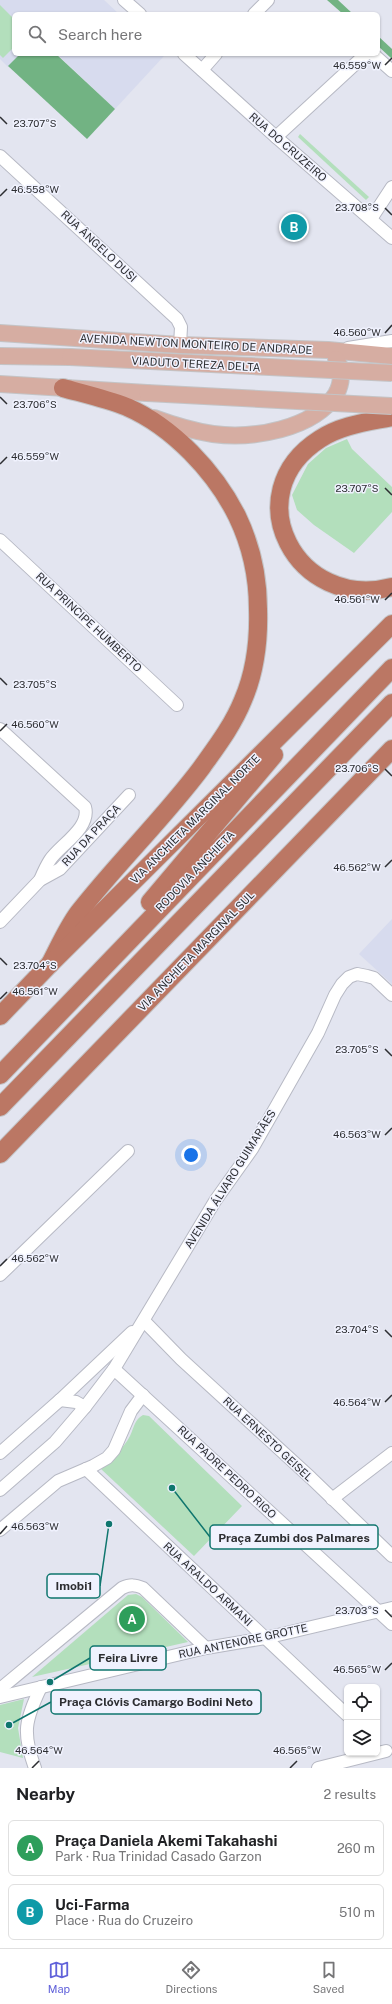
<!DOCTYPE html>
<html lang="en">
<head>
<meta charset="utf-8">
<style>
  body { margin:0; font-family:"Public Sans",sans-serif; background:#f6f6f6; color:#202124 }
  .controls { position:absolute; right:12px; bottom:12px; display:grid; overflow:hidden; border-radius:6px; box-shadow:0 1px 3px #0004 }
  .controls button { width:36px; height:36px; display:grid; place-items:center; padding:0; border:0; border-bottom:1px solid #e0e0e0; background:#fff; color:#202124; font:20px sans-serif }
  .you { position:absolute; left:191px; top:1155px; width:14px; height:14px; margin:-10px; border:3px solid #fff; border-radius:50%; background:#1a73e8; box-shadow:0 0 0 6px #1a73e833 }
  .badge { display:grid; place-items:center; width:26px; height:26px; border-radius:50%; background:#6162da; color:#fff; font-size:13px; font-weight:700 }
  .pin { position:absolute; translate:-50% -50%; border:2px solid #fff; box-shadow:0 1px 4px #0006 }
  .list { margin:0; padding:0; list-style:none }
  h2 { display:flex; justify-content:space-between; align-items:center; height:52px; margin:0; padding:0 16px; font-size:17px }
  h2 small { font-size:13px; font-weight:400; color:#757577 }
  .list li { display:grid; grid-template-columns:26px 1fr auto; gap:12px; align-items:center; box-sizing:border-box; height:56px; margin:0 8px 8px; padding:0 8px; border:1px solid #e0e0e0; border-radius:6px }
  .list b { display:block; font-size:15px; white-space:nowrap }
  .list p { margin:0; font-size:13px; white-space:nowrap; color:#757577 }
  .list em { font-size:13px; font-style:normal; color:#757577 }
  .icon { flex:none; width:22px; height:22px; fill:none; stroke:currentColor; stroke-width:2; stroke-linecap:round; stroke-linejoin:round }
  .map { position:relative; flex:none; width:392px; height:1768px; overflow:hidden }
  .search { position:absolute; background:#fff; box-shadow:0 1px 3px #0004; left:12px; right:12px; top:12px; height:44px; display:flex; align-items:center; gap:10px; box-sizing:border-box; padding:0 14px; border-radius:6px; color:#757577; font-size:15px }
  .sheet { height:180px; background:#fff }
  nav { display:flex; justify-content:space-around; align-items:center; box-sizing:border-box; height:56px; border-top:1px solid #e0e0e0; background:#fff; font-size:11px; color:#757577 }
  nav a { display:grid; justify-items:center; gap:2px }
  nav .on { color:#6162da }
  .map>svg:first-child { display:block }
</style>
</head>
<body>
<div class="map">
<svg width="392" height="1768" viewBox="0 0 392 1768">
  <rect width="100%" height="100%" fill="#e3e5f0"/>
  <g fill="#d7dbee">
    <polygon points="0,0 104,0 119,14 14,14 14,54 20,54 8,67 0,59"/>
    <polygon points="57,54 162,54 164,56 115,109"/>
    <polygon points="392,919 392,984 359,954"/>
  </g>
  <g fill="#b3dfbc">
    <polygon points="0,5 14,19 14,47 3,58 0,55"/>
    <polygon points="300,134 369,197 366,200 298,137"/>
    <polygon points="347,439 352,449 392,487 392,512 354,553 314,525 297,510 292,495 308,464 326,448"/>
    <path d="M143,1415L149,1416L242,1506L194,1556L101,1469C110,1460 124,1448 130,1436C134,1428 134,1420 143,1415Z"/>
    <polygon points="136,1594 142,1597 188,1642 32,1677 128,1595"/>
    <polygon points="24,1699 18,1728 23,1758 0,1752 0,1705"/>
  </g>
  <g fill="#72b383">
    <polygon points="327,0 338,0 353,14 343,14"/>
    <polygon points="378,36 392,49 392,59 378,46"/>
    <polygon points="20,54 56,54 115,109 87,139 8,66"/>
  </g>
  <g fill="none" stroke-linecap="round" stroke-linejoin="round">
    <defs>
      <g id="minor">
        <polyline points="124,0 140,14"/>
        <polyline points="254,14 268,0"/>
        <polyline points="184,54 276,137 392,238"/>
        <polyline points="373,54 392,71"/>
        <polyline points="202,70 216,54"/>
        <polyline points="276,137 366,54"/>
        <polyline points="0,156 177,319 181,327 180,345"/>
        <polyline points="371,219 392,187"/>
        <polyline points="348,348 392,341"/>
        <polyline points="0,540 177,705"/>
        <path d="M0,729L85,807C91,828 60,845 50,860C46,866 43,873 40,880"/>
        <polyline points="0,922 40,880 60,869 129,795"/>
        <polyline points="0,1275 128,1151"/>
        <polyline points="144,1321 181,1359 311,1478 392,1556"/>
        <polyline points="114,1369 392,1624"/>
        <polyline points="60,1400 76,1402 85,1407"/>
        <polyline points="0,1453 60,1400 132,1332"/>
        <polyline points="86,1469 347,1715"/>
        <polyline points="0,1490 55,1442 85,1407 114,1369 215,1201 252,1149 318,1033 335,995 342,984 349,977 357,974 367,976 374,978 392,995"/>
        <polyline points="332,1499 392,1453"/>
        <polyline points="0,1530 58,1481 93,1466 107,1458 114,1450 131,1411 143,1395"/>
        <path d="M0,1689L122,1588C131,1584 135,1585 143,1588L206,1648"/>
        <polyline points="0,1697 206,1648 265,1638 392,1608"/>
        <path d="M35,1768C22,1733 25,1720 41,1687"/>
        <polyline points="318,1768 386,1751"/>
      </g>
      <g id="major">
        <polyline points="0,333 180,345 328,350 392,356"/>
        <polyline points="0,356 70,357"/>
        <polyline points="0,384 147,393"/>
        <path d="M154,418C173,425 193,431 213,434C252,439 313,430 336,394C342,384 343,369 336,359"/>
      </g>
      <g id="highway">
        <path d="M392,417C368,422 341,425 320,439C234,494 297,612 392,587"/>
        <polyline points="150,902 274,755"/>
        <path d="M50,964C59,947 67,928 79,912C118,862 164,818 202,767C217,746 233,725 243,700C255,672 259,640 258,609C258,576 251,545 237,516C215,472 173,427 127,407C107,399 85,394 63,388"/>
        <polyline points="0,1016 50,964 392,624"/>
        <polyline points="0,1075 392,668"/>
        <polyline points="0,1107 392,703"/>
        <polyline points="0,1154 392,749"/>
      </g>
    </defs>
    <use href="#minor" stroke="#b7b9c4" stroke-width="14"/>
    <use href="#major" stroke="#c4c4c6" stroke-width="18"/>
    <use href="#highway" stroke="#c4c4c6" stroke-width="20"/>
    <use href="#minor" stroke="#fff" stroke-width="12"/>
    <use href="#major" stroke="#d6ada2" stroke-width="16"/>
    <use href="#highway" stroke="#bb7764" stroke-width="18"/>
    <defs>
      <g id="major-bridge">
        <polyline points="70,357 392,373"/>
        <polyline points="147,393 392,406"/>
      </g>
    </defs>
    <use href="#major-bridge" stroke="#c4c4c6" stroke-width="18" stroke-linecap="butt"/>
    <use href="#major-bridge" stroke="#d6ada2" stroke-width="16"/>
  </g>
  <path fill="none" stroke="#2d2e32" stroke-width="1.5" d="M385,65L392,58M0,117L7,124M0,196L7,189M385,208L392,215M385,333L392,325M0,397L7,404M0,464L7,457M385,488L392,495M385,600L392,593M0,678L7,685M0,731L7,724M385,769L392,776M385,867L392,860M0,958L7,965M0,999L7,992M385,1049L392,1056M385,1135L392,1128M0,1266L7,1259M385,1330L392,1337M385,1402L392,1395M0,1534L7,1526M385,1610L392,1617M385,1670L392,1663M32,1768L39,1761M290,1768L297,1761"/>
  <g text-anchor="middle" stroke-width="3" stroke-linejoin="round" paint-order="stroke">
    <g font-size="11" fill="#2d2e32" stroke="#f0f2fe">
      <text transform="translate(288 147) rotate(41)" y="4">RUA DO CRUZEIRO</text>
      <text transform="translate(99 246) rotate(43)" y="4">RUA ÂNGELO DUSI</text>
      <text transform="translate(196 344) rotate(3)" y="4">AVENIDA NEWTON MONTEIRO DE ANDRADE</text>
      <text transform="translate(196 364) rotate(3)" y="4">VIADUTO TEREZA DELTA</text>
      <text transform="translate(89 622) rotate(43)" y="4">RUA PRINCIPE HUMBERTO</text>
      <text transform="translate(195 819) rotate(-45)" y="4">VIA ANCHIETA MARGINAL NORTE</text>
      <text transform="translate(91 835) rotate(-47)" y="4">RUA DA PRAÇA</text>
      <text transform="translate(195 871) rotate(-46)" y="4">RODOVIA ANCHIETA</text>
      <text transform="translate(196 951) rotate(-46)" y="4">VIA ANCHIETA MARGINAL SUL</text>
      <text transform="translate(230 1179) rotate(-58)" y="4">AVENIDA ÁLVARO GUIMARÃES</text>
      <text transform="translate(268 1439) rotate(43)" y="4">RUA ERNESTO GEISEL</text>
      <text transform="translate(227 1472) rotate(43)" y="4">RUA PADRE PEDRO RIGO</text>
      <text transform="translate(208 1584) rotate(43)" y="4">RUA ARALDO ARMANI</text>
      <text transform="translate(243 1641) rotate(-12)" y="4">RUA ANTENORE GROTTE</text>
    </g>
  </g>
  <g font-size="10" text-anchor="middle" fill="#2d2e32" stroke="#f0f2fe" stroke-width="3" stroke-linejoin="round" paint-order="stroke">
    <text x="357" y="69">46.559°W</text>
    <text x="35" y="127">23.707°S</text>
    <text x="35" y="193">46.558°W</text>
    <text x="357" y="211">23.708°S</text>
    <text x="357" y="336">46.560°W</text>
    <text x="35" y="408">23.706°S</text>
    <text x="35" y="460">46.559°W</text>
    <text x="357" y="492">23.707°S</text>
    <text x="357" y="603">46.561°W</text>
    <text x="35" y="688">23.705°S</text>
    <text x="35" y="728">46.560°W</text>
    <text x="357" y="772">23.706°S</text>
    <text x="357" y="871">46.562°W</text>
    <text x="35" y="969">23.704°S</text>
    <text x="35" y="995">46.561°W</text>
    <text x="357" y="1053">23.705°S</text>
    <text x="357" y="1138">46.563°W</text>
    <text x="35" y="1262">46.562°W</text>
    <text x="357" y="1333">23.704°S</text>
    <text x="357" y="1406">46.564°W</text>
    <text x="35" y="1530">46.563°W</text>
    <text x="357" y="1614">23.703°S</text>
    <text x="357" y="1673">46.565°W</text>
    <text x="39" y="1754">46.564°W</text>
    <text x="297" y="1754">46.565°W</text>
  </g>
  <path fill="none" stroke="#0f766e" stroke-width="1.5" d="M172 1488L210 1537M109 1524L100 1586M50 1682L90 1658M9 1725L51 1702"/>
  <g fill="#0f766e" stroke="#f0f2fe" stroke-width="1.5">
    <circle cx="172" cy="1488" r="4"/>
    <circle cx="109" cy="1524" r="4"/>
    <circle cx="50" cy="1682" r="4"/>
    <circle cx="9" cy="1725" r="4"/>
  </g>
  <g fill="#f0f2fe" stroke="#0f766e" stroke-width="1.5">
    <rect x="210" y="1525" width="168" height="24" rx="4"/>
    <rect x="47" y="1574" width="53" height="24" rx="4"/>
    <rect x="90" y="1646" width="76" height="24" rx="4"/>
    <rect x="51" y="1690" width="210" height="24" rx="4"/>
  </g>
  <g font-size="12" text-anchor="middle" font-weight="bold" fill="#2d2e32">
    <text x="294" y="1542">Praça Zumbi dos Palmares</text>
    <text x="74" y="1590">Imobi1</text>
    <text x="128" y="1662">Feira Livre</text>
    <text x="156" y="1706">Praça Clóvis Camargo Bodini Neto</text>
  </g>
</svg>
<div class="controls">
<button><svg class="icon" aria-label="locate" viewBox="0 0 24 24"><circle cx="12" cy="12" r="6"/><path d="M12 2v4M12 18v4M2 12h4M18 12h4"/></svg></button>
<button><svg class="icon" aria-label="layers" viewBox="0 0 24 24"><path d="M12 4l9 5-9 5-9-5zM3 14l9 5 9-5"/></svg></button>
</div>
<div class="you"></div>
<div class="pin badge" style="left:132px;top:1619px;background:#2e9e5b">A</div>
<div class="pin badge" style="left:294px;top:227px;background:#0f9aa8">B</div>
<div class="search"><svg class="icon" aria-label="search" viewBox="0 0 24 24"><circle cx="10" cy="10" r="6"/><path d="M15 15l6 6"/></svg>Search here</div>
</div>
<section class="sheet">
<h2>Nearby<small>2 results</small></h2>
<ul class="list">
<li><span class="badge" style="background:#2e9e5b">A</span><div><b>Praça Daniela Akemi Takahashi</b><p>Park · Rua Trinidad Casado Garzon</p></div><em>260 m</em></li>
<li><span class="badge" style="background:#0f9aa8">B</span><div><b>Uci-Farma</b><p>Place · Rua do Cruzeiro</p></div><em>510 m</em></li>
</ul>
</section>
<nav>
<a class="on"><svg class="icon" aria-label="map" viewBox="0 0 24 24"><path d="M3 6l6-2 6 2 6-2v14l-6 2-6-2-6 2zM9 4v14M15 6v14"/></svg>Map</a>
<a><svg class="icon" aria-label="directions" viewBox="0 0 24 24"><path d="M12 3l9 9-9 9-9-9zM9 14v-3h6M13 9l2 2-2 2"/></svg>Directions</a>
<a><svg class="icon" aria-label="saved" viewBox="0 0 24 24"><path d="M7 4h10v16l-5-4-5 4z"/></svg>Saved</a>
</nav>
</body>
</html>
